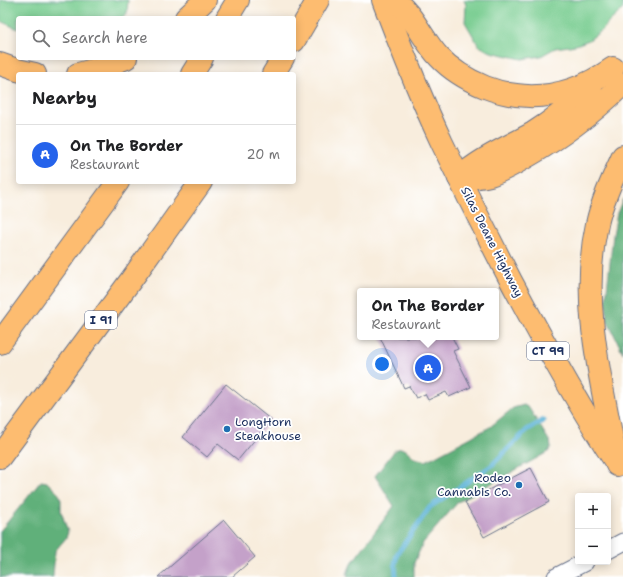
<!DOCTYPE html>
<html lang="en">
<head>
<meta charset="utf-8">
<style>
  body { margin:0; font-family:"Shantell Sans",sans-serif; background:#f6f6f6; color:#202124 }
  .controls { position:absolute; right:12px; bottom:12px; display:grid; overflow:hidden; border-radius:4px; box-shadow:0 2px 10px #0003 }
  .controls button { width:36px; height:36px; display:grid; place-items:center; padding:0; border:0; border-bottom:1px solid #e0e0e0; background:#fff; color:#202124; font:20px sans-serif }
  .you { position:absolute; left:382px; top:364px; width:14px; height:14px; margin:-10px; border:3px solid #fff; border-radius:50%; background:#1a73e8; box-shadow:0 0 0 6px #1a73e833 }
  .badge { display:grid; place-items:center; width:26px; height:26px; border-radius:50%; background:#2563eb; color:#fff; font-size:13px; font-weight:700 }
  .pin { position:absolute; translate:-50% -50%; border:2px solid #fff; box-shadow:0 1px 4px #0006 }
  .popup { position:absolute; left:357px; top:288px; width:142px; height:52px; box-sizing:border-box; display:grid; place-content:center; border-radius:4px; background:#fff; filter:drop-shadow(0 1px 3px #0005); font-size:13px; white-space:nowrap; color:#757577 }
  .popup b { font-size:15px; color:#202124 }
  .popup::after { content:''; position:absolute; left:50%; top:100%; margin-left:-8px; border:8px solid transparent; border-top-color:#fff }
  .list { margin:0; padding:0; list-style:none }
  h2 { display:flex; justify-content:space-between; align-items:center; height:52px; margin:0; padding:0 16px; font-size:17px }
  h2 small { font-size:13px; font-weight:400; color:#757577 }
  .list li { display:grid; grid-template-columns:26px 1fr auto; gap:12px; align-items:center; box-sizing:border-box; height:60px; padding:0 16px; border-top:1px solid #e0e0e0 }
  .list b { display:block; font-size:15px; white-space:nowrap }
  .list p { margin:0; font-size:13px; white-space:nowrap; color:#757577 }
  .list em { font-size:13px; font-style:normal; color:#757577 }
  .icon { flex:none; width:22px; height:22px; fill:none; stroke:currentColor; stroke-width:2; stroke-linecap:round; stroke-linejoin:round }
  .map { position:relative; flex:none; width:623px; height:577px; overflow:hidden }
  .search { position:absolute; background:#fff; box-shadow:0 2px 10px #0003; left:16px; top:16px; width:280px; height:44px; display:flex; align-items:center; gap:10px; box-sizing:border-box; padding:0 14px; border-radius:4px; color:#757577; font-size:15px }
  .panel { position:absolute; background:#fff; box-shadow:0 2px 10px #0003; left:16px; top:72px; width:280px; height:112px; border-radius:4px }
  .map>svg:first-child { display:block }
</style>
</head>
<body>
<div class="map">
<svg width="623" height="577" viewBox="0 0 623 577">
  <rect width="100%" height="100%" fill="#fff"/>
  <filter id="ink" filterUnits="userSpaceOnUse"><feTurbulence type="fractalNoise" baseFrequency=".025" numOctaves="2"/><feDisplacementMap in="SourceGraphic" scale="8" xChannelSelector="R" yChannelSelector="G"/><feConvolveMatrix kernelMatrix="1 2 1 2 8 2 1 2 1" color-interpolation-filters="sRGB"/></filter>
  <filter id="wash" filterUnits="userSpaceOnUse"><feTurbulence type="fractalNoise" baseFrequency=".012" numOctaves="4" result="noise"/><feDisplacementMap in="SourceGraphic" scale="16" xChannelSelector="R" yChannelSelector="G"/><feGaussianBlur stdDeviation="0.9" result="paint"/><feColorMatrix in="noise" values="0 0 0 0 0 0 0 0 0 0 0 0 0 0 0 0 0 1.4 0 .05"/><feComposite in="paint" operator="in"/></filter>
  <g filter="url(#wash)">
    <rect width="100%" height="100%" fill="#f8eddd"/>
    <g fill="#77cc8f" stroke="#497e76">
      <polygon points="0,0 128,0 127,13 123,18 18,18 18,29 0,21"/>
      <polygon points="464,0 623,0 623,9 609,22 601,31 589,40 576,45 555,48 541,56 522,59 491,52 479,46 465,22 466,5"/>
    </g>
    <g fill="#61b07a" stroke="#3e706c">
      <polygon points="623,199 623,353 607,320 606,299 613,235 617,213"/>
      <polygon points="524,405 529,408 550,442 551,447 548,452 458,502 423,543 414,563 414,577 348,577 347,574 351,564 394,506 375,476 395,450 401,448 406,450 415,458 426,461 490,427 513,408"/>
      <polygon points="41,481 47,482 59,494 61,500 61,511 68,532 66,538 55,551 53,577 0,577 0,531"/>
    </g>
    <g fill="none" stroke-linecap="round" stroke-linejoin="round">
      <polyline stroke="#58b1d5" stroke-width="5" points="396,577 395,564 397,554 430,507 491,466 527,430 544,420"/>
    </g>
    <g id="blocks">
      <g fill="#c4a1c9">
        <polygon points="380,337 452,337 458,349 453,351 471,387 449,397 446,392 428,400 425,394 416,398 409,386 404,388"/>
        <polygon points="226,384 271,420 238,460 218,444 207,457 183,437"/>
        <polygon points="531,468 549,502 484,537 465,502"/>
        <polygon points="224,520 255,557 232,577 158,577"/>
      </g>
    </g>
  </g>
  <g filter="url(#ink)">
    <use href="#blocks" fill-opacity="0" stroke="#68728a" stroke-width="1"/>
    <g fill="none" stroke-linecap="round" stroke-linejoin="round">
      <defs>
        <g id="street">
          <polyline points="608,550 623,542"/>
          <polyline points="556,577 585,562"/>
        </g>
        <path id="primary" d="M383,0C401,48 420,96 442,143C464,189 487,235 511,281C544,343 578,405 617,464"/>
        <g id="highway">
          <path d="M394,0C415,16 422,39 439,57C452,71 468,80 485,87C531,105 573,96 613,68"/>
          <polyline points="186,18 205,0"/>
          <polyline points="227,18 238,0"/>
          <polyline points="294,41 318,0"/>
          <polyline points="0,64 17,70 35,74"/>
          <polyline points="78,74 101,68 126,58"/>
          <polyline points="192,74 202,58"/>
          <polyline points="273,74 283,58"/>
          <path d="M459,178C481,158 508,147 533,133C554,120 573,104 591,87"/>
          <path d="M459,178C470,178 480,178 490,175C503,171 516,163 528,156C563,136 594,112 623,84"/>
          <polyline points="0,343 118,182"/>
          <polyline points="0,457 131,280 201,182"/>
          <path d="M617,465C603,386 579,305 597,224C602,201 613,178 623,156"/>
        </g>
      </defs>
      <use href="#street" stroke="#68728a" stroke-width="19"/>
      <use href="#primary" stroke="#68728a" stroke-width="24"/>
      <use href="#highway" stroke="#68728a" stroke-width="24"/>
      <use href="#street" stroke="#fff" stroke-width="17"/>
      <use href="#primary" stroke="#fdbc70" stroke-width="22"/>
      <use href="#highway" stroke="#fdbc70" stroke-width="22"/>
    </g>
  </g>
  <g fill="#1f6fb2" stroke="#fff" stroke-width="1.5">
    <circle cx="227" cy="429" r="4"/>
    <circle cx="519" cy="485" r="4"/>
  </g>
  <g text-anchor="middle" stroke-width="3.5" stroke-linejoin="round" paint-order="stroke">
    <g fill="#fff" stroke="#5f6d8e" stroke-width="1">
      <rect x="85" y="311" width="32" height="18" rx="3"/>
      <rect x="527" y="342" width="42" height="18" rx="3"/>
    </g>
    <g font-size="11" font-weight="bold" fill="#1b2f5e">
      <text x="101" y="324">I 91</text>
      <text x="548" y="355">CT 99</text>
    </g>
    <g font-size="12" fill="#1b2f5e" stroke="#fff">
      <text transform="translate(492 242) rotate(63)" y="4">Silas Deane Highway</text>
    </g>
    <g font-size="12" fill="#1b2f5e" stroke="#fff" text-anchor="start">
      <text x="235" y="426">LongHorn<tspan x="235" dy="14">Steakhouse</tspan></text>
      <text x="511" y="482" text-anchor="end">Rodeo<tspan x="511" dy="14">Cannabis Co.</tspan></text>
    </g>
  </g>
</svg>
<div class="controls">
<button>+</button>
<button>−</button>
</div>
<div class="you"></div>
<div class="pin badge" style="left:428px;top:368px">A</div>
<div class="popup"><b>On The Border</b>Restaurant</div>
<div class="search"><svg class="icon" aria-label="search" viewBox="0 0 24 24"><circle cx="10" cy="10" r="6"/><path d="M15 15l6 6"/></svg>Search here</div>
<section class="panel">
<h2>Nearby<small></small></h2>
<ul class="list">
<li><span class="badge">A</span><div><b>On The Border</b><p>Restaurant</p></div><em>20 m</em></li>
</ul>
</section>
</div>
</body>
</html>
